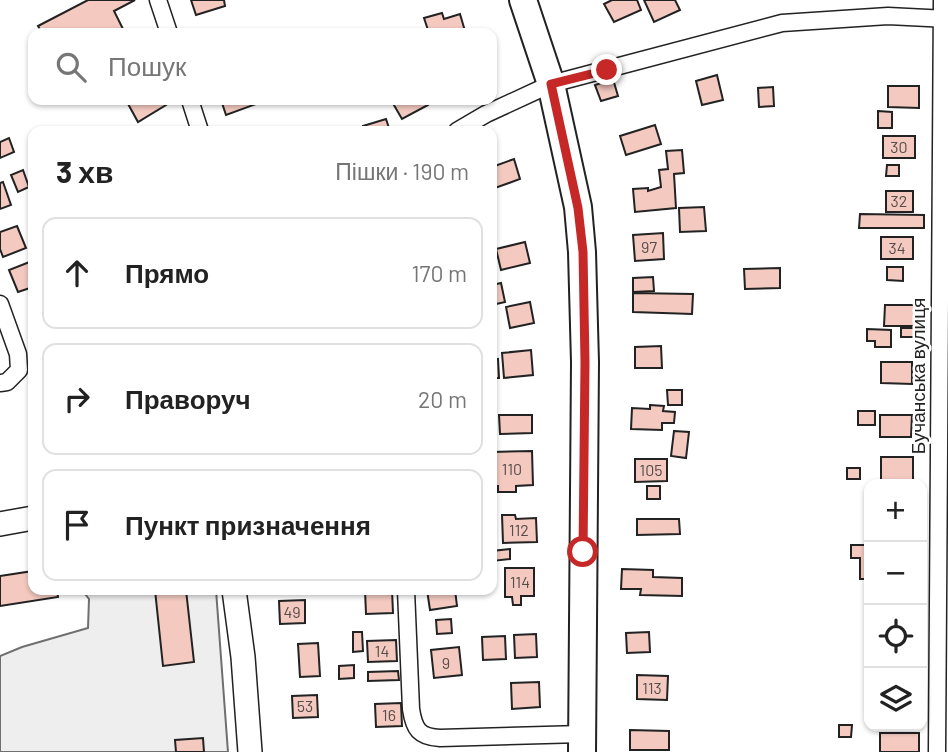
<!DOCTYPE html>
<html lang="uk">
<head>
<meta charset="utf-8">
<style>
  body { margin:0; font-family:Barlow,sans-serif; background:#f2f2f2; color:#222 }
  .controls { position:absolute; right:21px; bottom:21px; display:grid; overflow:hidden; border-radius:14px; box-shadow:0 2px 5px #0004 }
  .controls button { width:63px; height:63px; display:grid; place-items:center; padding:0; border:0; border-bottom:2px solid #e0e0e0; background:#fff; color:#222; font:35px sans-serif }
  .stop { position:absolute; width:21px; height:21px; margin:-16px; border:5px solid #c62828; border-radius:50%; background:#fff }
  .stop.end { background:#c62828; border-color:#fff; box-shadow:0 2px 7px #0008 }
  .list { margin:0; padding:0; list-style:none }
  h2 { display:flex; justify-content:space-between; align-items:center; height:91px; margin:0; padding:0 28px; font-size:30px }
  h2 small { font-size:23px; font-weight:400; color:#767676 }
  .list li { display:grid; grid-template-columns:46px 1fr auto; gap:21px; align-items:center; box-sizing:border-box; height:112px; margin:0 14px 14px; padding:0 14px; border:2px solid #e0e0e0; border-radius:14px }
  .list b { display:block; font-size:26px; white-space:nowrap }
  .list em { font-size:23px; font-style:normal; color:#767676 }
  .icon { flex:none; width:38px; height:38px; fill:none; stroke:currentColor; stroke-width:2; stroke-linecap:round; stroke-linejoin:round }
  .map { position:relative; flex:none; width:948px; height:752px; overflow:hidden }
  .search { position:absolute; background:#fff; box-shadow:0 2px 5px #0004; left:28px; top:28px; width:469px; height:77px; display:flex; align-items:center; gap:18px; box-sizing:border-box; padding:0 24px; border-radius:14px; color:#767676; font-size:26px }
  .panel { position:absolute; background:#fff; box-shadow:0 2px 5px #0004; left:28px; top:126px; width:469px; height:469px; border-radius:14px }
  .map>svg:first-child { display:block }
</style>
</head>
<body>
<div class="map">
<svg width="948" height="752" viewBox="0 0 948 752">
  <rect width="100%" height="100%" fill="#fff"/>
  <polygon fill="#eee" stroke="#6f6f6f" stroke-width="2" points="82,590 216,590 228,752 0,752 0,656 22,647 88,628 89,599"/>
  <g fill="#f3c9c0" stroke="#222" stroke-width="2">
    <polygon points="88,0 135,0 114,11 125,33 42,33 38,26"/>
    <polygon points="191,0 224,0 225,6 196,15"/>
    <polygon points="612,0 637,0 641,10 614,22 604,4"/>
    <polygon points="644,0 675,0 680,10 654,22"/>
    <polygon points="442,13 444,19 460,14 465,31 458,33 429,33 424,18"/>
    <polygon points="717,75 723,100 702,105 696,81"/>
    <polygon points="613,79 618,96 601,101 595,85"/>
    <polygon points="888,86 919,86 919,108 888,107"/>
    <polygon points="773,87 774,106 759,107 758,88"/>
    <polygon points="130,100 162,100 166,105 138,122 127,102"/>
    <polygon points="221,100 267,100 226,115"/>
    <polygon points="391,100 426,100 428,105 402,119"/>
    <polygon points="878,111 892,112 892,128 878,128"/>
    <polygon points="386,119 390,131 364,131 363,126"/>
    <polygon points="655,125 661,144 626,155 620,136"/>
    <rect x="883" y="136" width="32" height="22"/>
    <polygon points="9,138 14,152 0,158 0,142"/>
    <polygon points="682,150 684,173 674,174 676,208 635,212 633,189 648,188 648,191 661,187 659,170 668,169 666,151"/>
    <polygon points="514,159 520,179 495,188 492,177 492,167"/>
    <polygon points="887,165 899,165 899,176 886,176"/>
    <polygon points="23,170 29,187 18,192 11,175"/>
    <polygon points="3,182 11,205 0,209 0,183"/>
    <rect x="886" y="191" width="27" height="21"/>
    <polygon points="704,207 706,231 680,232 679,208"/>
    <polygon points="860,214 924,215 924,228 859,228"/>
    <polygon points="17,226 26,248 3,257 0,249 0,232"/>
    <polygon points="663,233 664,259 635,261 633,235"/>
    <rect x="881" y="237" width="32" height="22"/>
    <polygon points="525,242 530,263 501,270 496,249"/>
    <polygon points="32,261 33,287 18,292 9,270"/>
    <polygon points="887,267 903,267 903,281 887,280"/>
    <polygon points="780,268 780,288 745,289 744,269"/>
    <polygon points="653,277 654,291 633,292 633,278"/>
    <polygon points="501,283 505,302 492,305 492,285"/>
    <polygon points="633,293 693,294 692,314 633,312"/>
    <polygon points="530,302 534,323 510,328 506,307"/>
    <polygon points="885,305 916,305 915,326 884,326"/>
    <rect x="901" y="328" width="15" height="9"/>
    <polygon points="867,329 891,330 891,347 875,347 875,341 867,341"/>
    <polygon points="661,346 662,368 635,368 635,347"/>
    <polygon points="531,350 533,375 504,378 502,353"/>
    <polygon points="498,359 499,378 492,378 492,360"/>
    <polygon points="881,362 912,362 912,384 881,383"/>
    <polygon points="667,390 682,390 682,405 668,405"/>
    <polygon points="650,405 664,406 663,411 675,412 674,423 662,423 662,430 631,429 632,408 650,409"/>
    <rect x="858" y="411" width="17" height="14"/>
    <polygon points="499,415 532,415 532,433 500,434"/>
    <polygon points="880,415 912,415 911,437 880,437"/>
    <polygon points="674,431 689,432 686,458 671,456"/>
    <polygon points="532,451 533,485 516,486 516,492 498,492 498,486 492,486 492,452"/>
    <rect x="881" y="457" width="32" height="27"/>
    <polygon points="635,459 667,459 667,481 635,482"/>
    <rect x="847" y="468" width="13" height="11"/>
    <rect x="647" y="486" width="13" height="13"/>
    <polygon points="502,515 515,515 516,519 536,518 537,542 503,543"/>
    <polygon points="637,519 679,519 680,534 637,535"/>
    <polygon points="851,545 869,545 869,579 860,579 860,558 851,558"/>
    <polygon points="510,549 510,559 492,561 492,551"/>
    <polygon points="505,568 534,568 534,596 521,596 521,605 513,605 512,597 505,597"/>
    <polygon points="622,569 653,570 653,577 682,578 682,596 640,595 641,589 621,589"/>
    <polygon points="33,571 33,590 57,590 58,597 0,606 0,576"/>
    <polygon points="155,590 186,590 194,662 163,666"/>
    <polygon points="365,590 392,590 393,613 366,614"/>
    <polygon points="427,590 455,590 457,606 430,610"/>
    <polygon points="305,600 305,623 280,624 279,601"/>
    <polygon points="451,619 452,633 437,634 436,620"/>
    <polygon points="353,632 362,632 363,651 353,652"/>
    <polygon points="649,632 650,652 627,653 626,633"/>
    <polygon points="536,634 537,657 515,658 514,635"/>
    <polygon points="505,636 506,659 483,660 482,637"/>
    <polygon points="396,640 397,661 368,662 367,641"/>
    <polygon points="318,643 320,676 300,677 298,644"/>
    <polygon points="459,647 462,675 434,678 431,650"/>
    <polygon points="354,665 354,678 339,679 339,666"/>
    <polygon points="398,671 399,680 368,681 368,672"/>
    <polygon points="637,675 668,676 667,700 637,699"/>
    <polygon points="539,682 540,707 512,709 511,683"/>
    <polygon points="317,695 318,717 293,718 292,696"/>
    <polygon points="401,703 402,726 376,727 375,704"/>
    <polygon points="839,725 852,725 851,737 839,737"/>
    <polygon points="630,730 669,731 669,750 630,750"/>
    <rect x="880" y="733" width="39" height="19"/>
    <polygon points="203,738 204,752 176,752 175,740"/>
  </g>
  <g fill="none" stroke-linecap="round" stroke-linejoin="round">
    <defs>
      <g id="minor">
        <polyline points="158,0 169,33"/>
        <polyline points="190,100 200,131"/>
        <polyline points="457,131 486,114 551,84 782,23 888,16 948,19"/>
        <polyline points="0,304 18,354 19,370 7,382 0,383"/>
        <path d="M406,590L411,709C414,729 419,737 440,738L582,734"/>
        <polyline points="937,752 942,0"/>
      </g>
      <g id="secondary">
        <polyline points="0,524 33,518"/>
        <polyline points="234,590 243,657 250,752"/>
      </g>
      <polyline id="primary" points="523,0 551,84 578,207 582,252 585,362 582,752"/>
    </defs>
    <use href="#minor" stroke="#222" stroke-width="19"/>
    <use href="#secondary" stroke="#222" stroke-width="26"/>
    <use href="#primary" stroke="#222" stroke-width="30"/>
    <use href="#minor" stroke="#fff" stroke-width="16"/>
    <use href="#secondary" stroke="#fff" stroke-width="23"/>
    <use href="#primary" stroke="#fff" stroke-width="26"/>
  </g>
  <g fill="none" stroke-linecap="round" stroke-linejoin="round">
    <polyline stroke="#c62828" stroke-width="9" points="583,552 585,362 583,252 578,208 551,84 607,70"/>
  </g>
  <g text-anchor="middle" stroke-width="5" stroke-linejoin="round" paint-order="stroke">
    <g font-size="16" fill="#564c4a">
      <text x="899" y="153">30</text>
      <text x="899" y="207">32</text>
      <text x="649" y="253">97</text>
      <text x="897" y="254">34</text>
      <text x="512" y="475">110</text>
      <text x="651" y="476">105</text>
      <text x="519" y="536">112</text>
      <text x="520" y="588">114</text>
      <text x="292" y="618">49</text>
      <text x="382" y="657">14</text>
      <text x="446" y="669">9</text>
      <text x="652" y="694">113</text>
      <text x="305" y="712">53</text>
      <text x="389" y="721">16</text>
    </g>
    <g font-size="19" fill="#222" stroke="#fff">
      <text transform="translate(918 376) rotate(-90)" y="7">Бучанська вулиця</text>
    </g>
  </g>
</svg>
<div class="controls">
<button>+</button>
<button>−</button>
<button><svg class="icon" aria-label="locate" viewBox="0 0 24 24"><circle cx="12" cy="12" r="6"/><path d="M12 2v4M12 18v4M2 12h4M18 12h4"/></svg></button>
<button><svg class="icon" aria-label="layers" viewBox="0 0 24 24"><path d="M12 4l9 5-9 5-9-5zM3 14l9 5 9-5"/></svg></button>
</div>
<div class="stop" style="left:583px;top:552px"></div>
<div class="stop end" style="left:607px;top:70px"></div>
<div class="search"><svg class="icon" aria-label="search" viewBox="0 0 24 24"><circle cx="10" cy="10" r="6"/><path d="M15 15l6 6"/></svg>Пошук</div>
<section class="panel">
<h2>3 хв<small>Пішки · 190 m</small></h2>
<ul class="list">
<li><svg class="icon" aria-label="ahead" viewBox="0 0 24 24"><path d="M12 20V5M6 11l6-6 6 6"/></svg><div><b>Прямо</b></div><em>170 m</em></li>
<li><svg class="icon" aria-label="right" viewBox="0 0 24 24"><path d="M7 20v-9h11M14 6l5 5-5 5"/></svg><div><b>Праворуч</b></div><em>20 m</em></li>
<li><svg class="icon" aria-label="arrive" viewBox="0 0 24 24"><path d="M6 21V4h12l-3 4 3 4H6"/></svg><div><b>Пункт призначення</b></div></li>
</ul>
</section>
</div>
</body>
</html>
